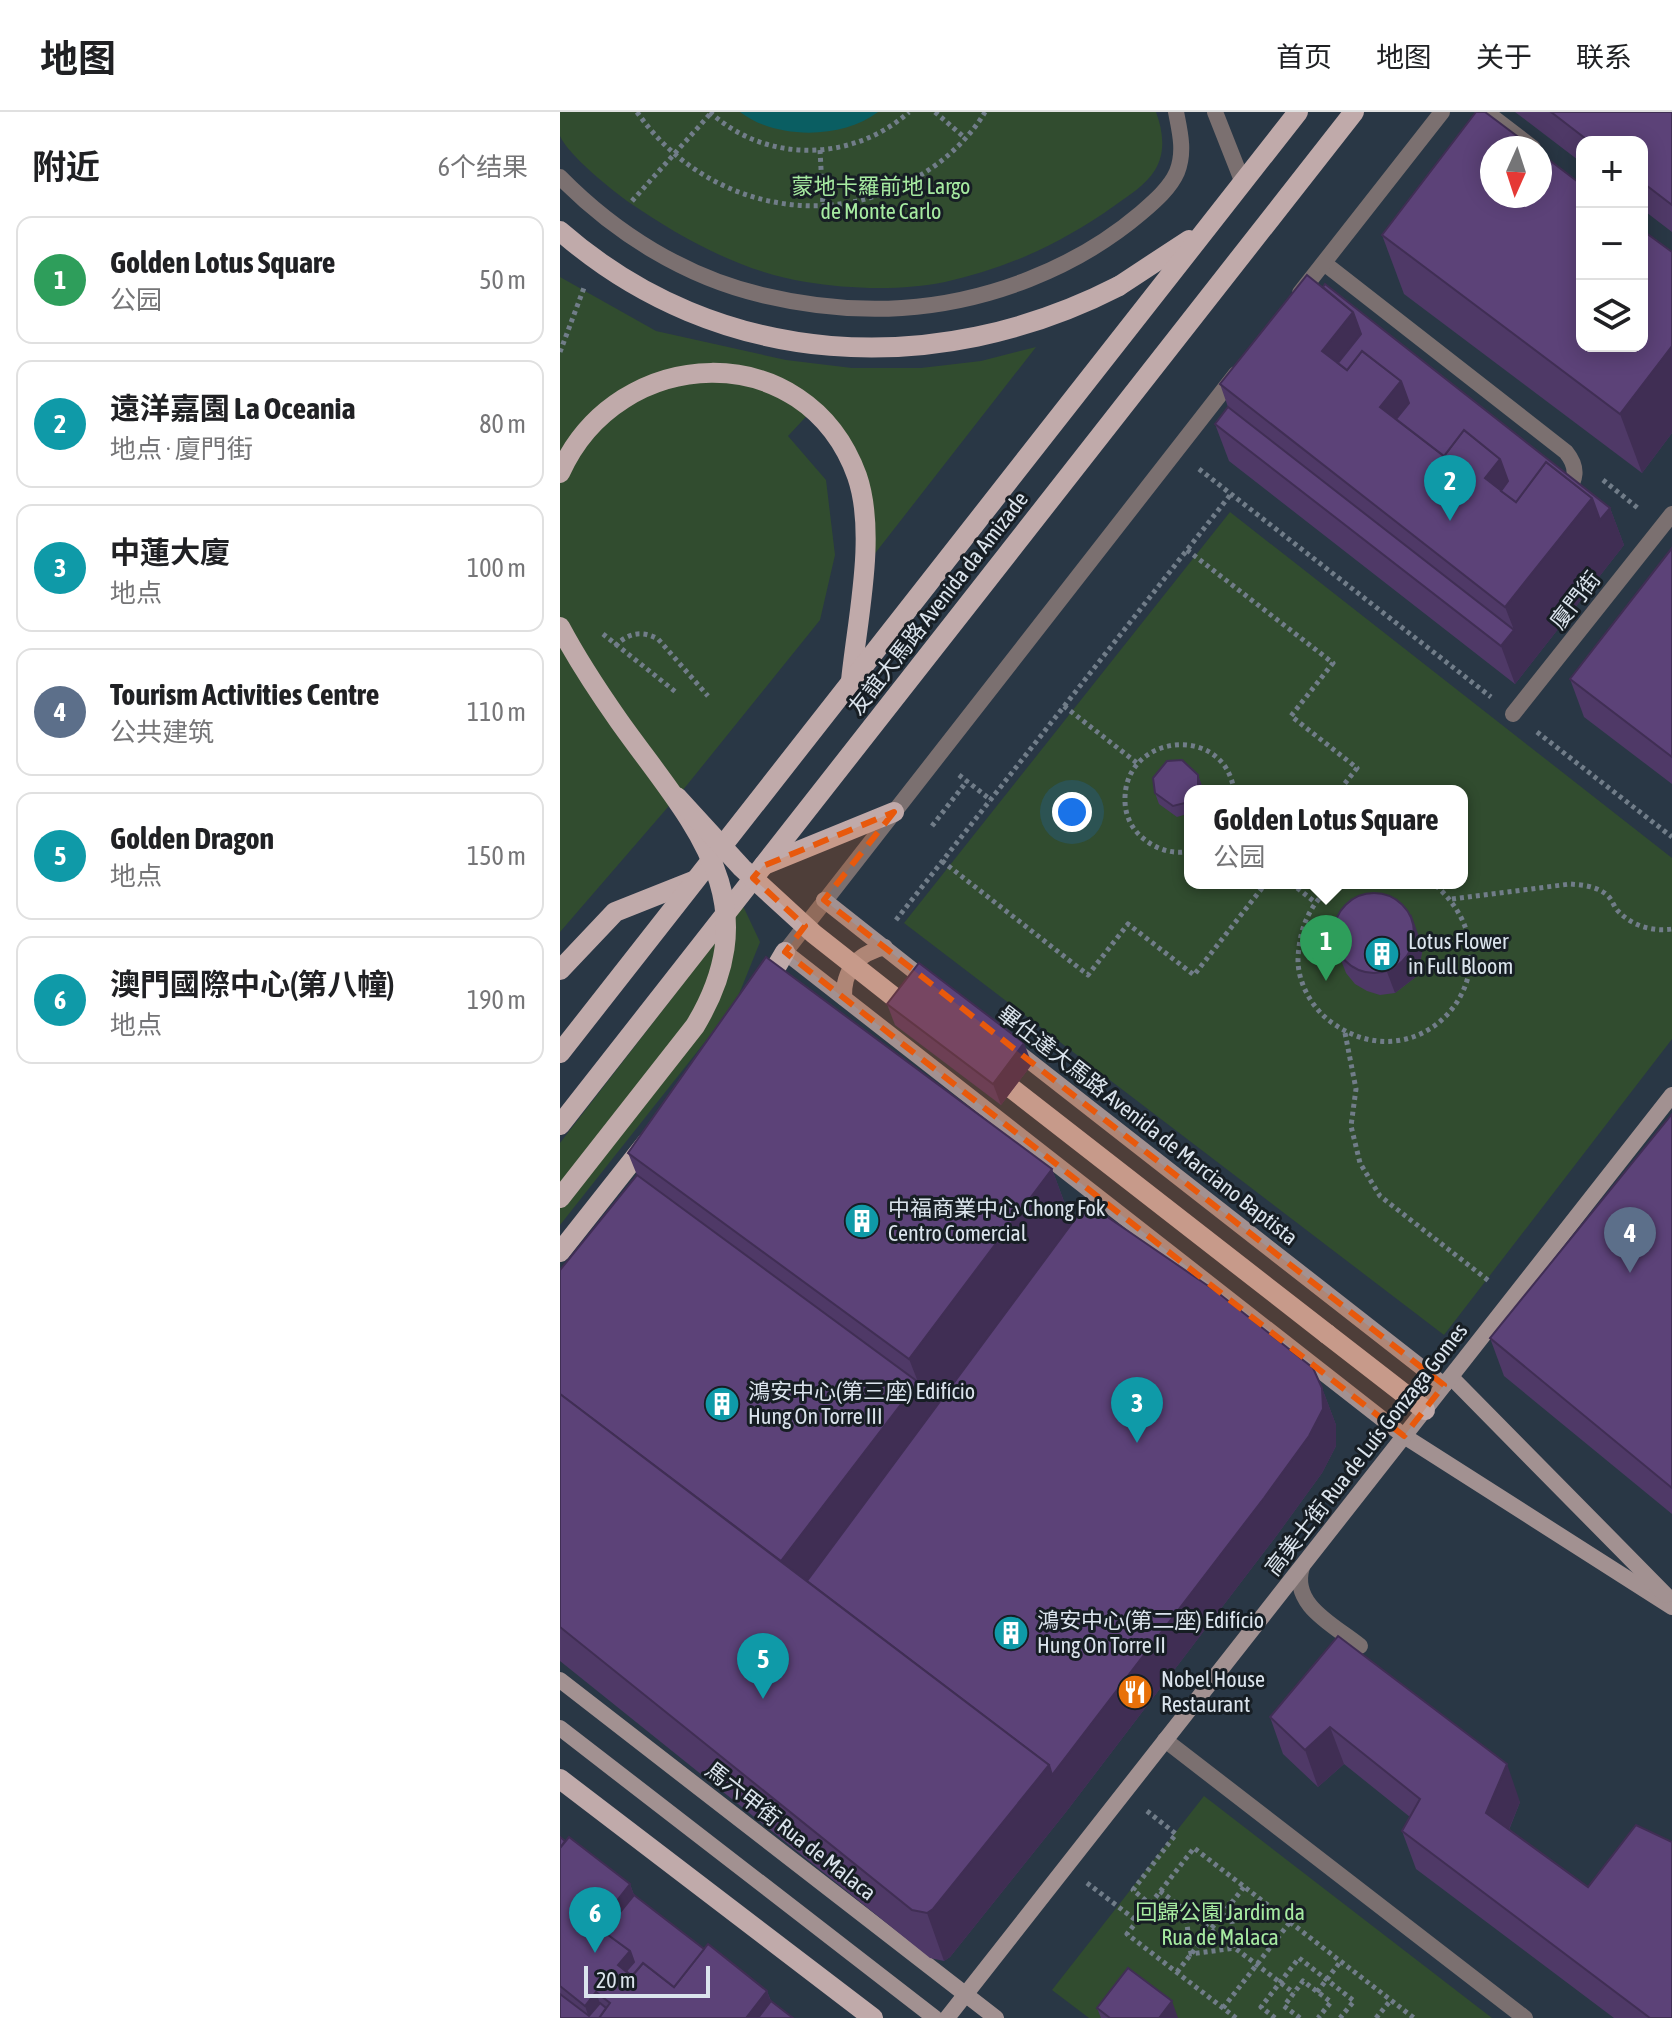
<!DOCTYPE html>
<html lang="zh">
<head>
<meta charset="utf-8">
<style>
  body { margin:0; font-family:"Asap Condensed","Noto Sans SC",sans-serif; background:#f2f2f2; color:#202124 }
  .controls { position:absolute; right:24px; top:24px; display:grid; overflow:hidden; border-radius:16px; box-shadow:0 4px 20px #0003 }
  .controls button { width:72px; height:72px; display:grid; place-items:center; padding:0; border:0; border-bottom:2px solid #e0e0e0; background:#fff; color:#202124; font:40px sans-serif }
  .compass { position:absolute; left:920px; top:24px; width:72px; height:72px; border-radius:50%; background:#fff; box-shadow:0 4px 20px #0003; rotate:183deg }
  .scale { position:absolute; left:24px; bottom:20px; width:126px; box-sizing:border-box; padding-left:8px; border:4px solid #dbe4ed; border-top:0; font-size:22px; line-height:28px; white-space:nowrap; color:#dbe4ed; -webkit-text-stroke:6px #171e24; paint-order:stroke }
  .you { position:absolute; left:512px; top:700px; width:28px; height:28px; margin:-20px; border:6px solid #fff; border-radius:50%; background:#1a73e8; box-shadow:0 0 0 12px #1a73e833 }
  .badge { display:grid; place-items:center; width:52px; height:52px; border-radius:50%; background:#386f6c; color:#fff; font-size:26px; font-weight:700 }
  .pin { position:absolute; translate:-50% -66px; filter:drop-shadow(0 2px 4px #0008) }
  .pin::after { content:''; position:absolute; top:42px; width:28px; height:24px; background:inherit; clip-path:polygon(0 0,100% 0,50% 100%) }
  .popup { position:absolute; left:624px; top:673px; width:284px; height:104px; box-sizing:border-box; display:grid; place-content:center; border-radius:16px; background:#fff; filter:drop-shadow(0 2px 6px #0005); font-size:26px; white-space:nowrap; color:#757577 }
  .popup b { font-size:30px; color:#202124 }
  .popup::after { content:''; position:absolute; left:50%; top:100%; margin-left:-16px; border:16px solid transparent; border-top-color:#fff }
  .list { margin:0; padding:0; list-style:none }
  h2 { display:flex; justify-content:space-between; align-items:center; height:104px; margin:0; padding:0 32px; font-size:34px }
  h2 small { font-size:26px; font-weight:400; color:#757577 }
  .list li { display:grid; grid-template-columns:52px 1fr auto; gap:24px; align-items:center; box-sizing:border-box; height:128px; margin:0 16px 16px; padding:0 16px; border:2px solid #e0e0e0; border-radius:16px }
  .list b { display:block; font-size:30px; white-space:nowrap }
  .list p { margin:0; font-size:26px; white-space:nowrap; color:#757577 }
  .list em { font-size:26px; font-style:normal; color:#757577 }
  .icon { flex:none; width:44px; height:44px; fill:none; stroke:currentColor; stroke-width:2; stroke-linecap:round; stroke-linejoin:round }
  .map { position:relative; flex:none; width:1112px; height:1906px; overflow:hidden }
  header { display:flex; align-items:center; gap:48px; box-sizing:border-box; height:112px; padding:0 40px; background:#fff; border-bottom:2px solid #e0e0e0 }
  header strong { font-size:38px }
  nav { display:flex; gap:44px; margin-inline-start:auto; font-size:28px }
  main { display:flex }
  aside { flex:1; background:#fff }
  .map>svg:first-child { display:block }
</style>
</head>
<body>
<header>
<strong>地图</strong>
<nav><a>首页</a><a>地图</a><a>关于</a><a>联系</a></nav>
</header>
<main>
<aside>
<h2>附近<small>6个结果</small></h2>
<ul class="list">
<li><span class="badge" style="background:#2e9e5b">1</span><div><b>Golden Lotus Square</b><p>公园</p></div><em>50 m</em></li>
<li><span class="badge" style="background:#0f9aa8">2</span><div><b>遠洋嘉園 La Oceania</b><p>地点 · 廈門街</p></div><em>80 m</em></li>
<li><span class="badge" style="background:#0f9aa8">3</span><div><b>中蓮大廈</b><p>地点</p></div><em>100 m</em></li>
<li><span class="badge" style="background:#5c6f8a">4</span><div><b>Tourism Activities Centre</b><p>公共建筑</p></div><em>110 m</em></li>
<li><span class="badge" style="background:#0f9aa8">5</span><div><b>Golden Dragon</b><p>地点</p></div><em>150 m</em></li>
<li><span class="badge" style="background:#0f9aa8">6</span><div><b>澳門國際中心(第八幢)</b><p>地点</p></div><em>190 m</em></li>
</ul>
</aside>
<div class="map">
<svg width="1112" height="1906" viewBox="0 0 1112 1906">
  <rect width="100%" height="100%" fill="#293745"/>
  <g fill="#314c2f" fill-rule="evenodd">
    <path d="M0,0H596C603,19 606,40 595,58C585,74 569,83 554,94C502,131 448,156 385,170C341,179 289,177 246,170C182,160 123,127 70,91C53,79 8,43 0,24C0,18 0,7 0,0Z"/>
    <path d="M0,165L96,219L226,248L292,256H361L421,249L476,235L313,444C311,367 308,351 256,294L228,324L266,368L275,443L260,508L127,673L0,820Z"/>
    <path d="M670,400L1112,746V927L884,1223L344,811ZM630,679H902V771H630Z"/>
    <polygon points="183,794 200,830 175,892 0,1113 0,1031"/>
    <polygon points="644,1684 932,1906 529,1906 492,1878"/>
  </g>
  <path fill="#0a5e62" d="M180,0H318C283,27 216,28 180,0Z"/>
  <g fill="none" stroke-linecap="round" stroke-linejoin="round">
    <g stroke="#717d89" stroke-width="5" stroke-dasharray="4 4" stroke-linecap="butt">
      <path d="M77,0C142,94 268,123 364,61C388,46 411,24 425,0"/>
      <path d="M150,0C206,52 293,50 349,0"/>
      <polyline points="375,0 405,26"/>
      <polyline points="260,38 263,94"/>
      <polyline points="72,89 151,1"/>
      <polyline points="0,240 25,173"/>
      <polyline points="639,357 931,585"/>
      <polyline points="1043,368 1079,397"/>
      <polyline points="627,438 773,551 731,604 797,656 779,679"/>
      <polyline points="43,522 117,581"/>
      <path d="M55,534C68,521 82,518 98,527L148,584"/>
      <polyline points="504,594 577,651"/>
      <polyline points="977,620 1112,725"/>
      <polyline points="399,663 431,688"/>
      <polyline points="372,714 407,669"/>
      <path d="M630,739C613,743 596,737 584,727C572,718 565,703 565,689C563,621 665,611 674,679"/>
      <polyline points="382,749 528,863 568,812 634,863 706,771"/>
      <polyline points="731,771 756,791"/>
      <path d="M777,771C750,789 739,816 738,848C738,872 753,897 771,910C864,978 968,852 873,771"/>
      <path d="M892,787L1010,772C1022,773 1037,774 1047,783C1052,787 1054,795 1058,799C1072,814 1093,820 1112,817"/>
      <polyline points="336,808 671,382"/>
      <polyline points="785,921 796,977 791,1014 800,1051 820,1084 929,1169"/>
      <polyline points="587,1699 616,1722 573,1778 590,1792"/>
      <polyline points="527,1771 577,1809"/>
      <polyline points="600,1779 734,1881"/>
      <polygon points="670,1792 675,1836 631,1842 625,1798"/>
      <polyline points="617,1860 684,1775"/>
      <polyline points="757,1880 781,1849"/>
      <polyline points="663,1896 730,1810"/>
      <polyline points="676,1906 567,1822 634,1736 854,1906"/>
      <polyline points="715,1906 701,1895 739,1846 794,1889 780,1906"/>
      <polyline points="740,1906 724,1894 743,1869 771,1890 758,1906"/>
      <polyline points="816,1906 831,1888"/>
    </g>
    <path stroke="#7b7070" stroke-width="16" d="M742,1455C730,1493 774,1513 800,1534"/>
    <g stroke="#7b7070" stroke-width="16">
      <polyline points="655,0 683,71"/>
      <polyline points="926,0 973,36"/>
      <path d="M0,65C55,121 125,165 202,183C248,194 295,199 342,196C428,190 515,157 581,101C595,89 610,76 617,60C625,40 620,20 616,0"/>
      <path d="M764,151L1006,340C1019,356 1016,368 1005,384"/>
      <polyline points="740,181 882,0"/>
      <polyline points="953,602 1112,402"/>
      <polyline points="225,840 676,262"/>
      <polyline points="605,1628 965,1906"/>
    </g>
    <g stroke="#a29191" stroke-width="16">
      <polyline points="264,788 369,871"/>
      <polyline points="225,840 844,1324 1112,1495"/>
      <path d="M284,886C283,858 297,842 325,835"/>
      <polyline points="454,937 884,1273"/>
      <polyline points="891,1265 1106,1483"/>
      <polyline points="0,1568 436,1906"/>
      <polyline points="0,1616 375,1906"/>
      <polyline points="387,1906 1112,983"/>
    </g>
    <g stroke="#c0aaaa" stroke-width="20">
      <polyline points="559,174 629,128"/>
      <path d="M0,361C58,231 246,223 297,364C317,422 297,508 291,569"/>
      <polyline points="204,753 334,700"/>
      <polyline points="0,858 55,800 133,769"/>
      <polyline points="205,874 225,840"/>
      <polyline points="0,941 738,0"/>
      <polyline points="0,1013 794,0"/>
      <polyline points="0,1140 87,1030"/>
      <polyline points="767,1222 865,1298"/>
      <polyline points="0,1667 313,1906"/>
    </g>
    <g stroke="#c0aaaa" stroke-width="20">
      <path d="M0,119C159,258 376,268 559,174"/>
      <path d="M0,515C17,547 38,579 59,609C130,709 212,786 135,914L0,1086"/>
      <polyline points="117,685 182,756 254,822 353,900"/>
      <polyline points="432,961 767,1222"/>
    </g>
  </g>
  <g fill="#4f3967">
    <polygon points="955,0 1112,0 1112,120 1082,97 1082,30 1022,30 1022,51"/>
    <polygon points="822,123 1112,140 1112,321 1082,361 844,182"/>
    <polygon points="660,272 1050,396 1064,433 955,572 669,349 655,312 668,295"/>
    <polygon points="1112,436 1112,672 1024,605 1010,567"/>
    <polygon points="638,663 642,674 630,679 630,701 617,705 599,692 595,681"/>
    <polygon points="863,836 857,864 835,881 820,883 807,879 795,872 786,861 778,840"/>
    <polygon points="327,892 472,952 441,993 335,913"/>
    <polygon points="1112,1002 1112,1402 944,1264 930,1226"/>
    <polygon points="68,1041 492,1057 512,1111 762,1276 776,1313 776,1334 762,1361 717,1423 506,1700 390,1845 384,1849 370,1846 0,1549 0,1158 77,1063"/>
    <polygon points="778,1524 960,1690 949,1718 1112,1906 1054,1906 856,1757 842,1719 850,1705 784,1652 758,1675 723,1642 710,1605"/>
    <polygon points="0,1725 70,1772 74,1783 144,1837 207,1879 211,1889 0,1906"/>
    <polygon points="537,1896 618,1906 541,1906"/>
  </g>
  <g fill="#402e54">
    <polygon points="793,200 841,269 862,329 809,318 762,239"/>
    <polygon points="1112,234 1112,321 1082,361 1060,302"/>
    <polygon points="940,347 962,407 925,366"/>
    <polygon points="1032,386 1050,396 1064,433 955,572 941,534 954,518 945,495"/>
    <polygon points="638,663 642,674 642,679 637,679"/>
    <polygon points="851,802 863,836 857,864 835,881 827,860"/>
    <polygon points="464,931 472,952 441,993 433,972"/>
    <polygon points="492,1057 514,1117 231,1491 218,1454 358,1270 349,1247"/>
    <polygon points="762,1276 776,1313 776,1334 762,1361 717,1423 506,1700 390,1845 384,1849 367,1801"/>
    <polygon points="770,1615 784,1652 758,1675 745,1638"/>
    <polygon points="947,1652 960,1690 940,1739 926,1701"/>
    <polygon points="70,1772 87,1820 81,1869 62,1864 37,1814"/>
    <polygon points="207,1879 217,1906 186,1906"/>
    <polygon points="36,1880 45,1906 29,1906 25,1894"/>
    <polygon points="612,1889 618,1906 599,1906"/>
  </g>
  <g fill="#5c4278" stroke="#402e54" stroke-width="2">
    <polygon points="916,0 925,0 973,36 932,36 932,84 980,84 980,41 1022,73 1022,234 1082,234 1082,118 1112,140 1112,234 1060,302 822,123"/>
    <polygon points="991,0 1112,0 1112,93 1082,70 1082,30 1030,30"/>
    <polygon points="747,163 793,200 762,239 787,258 802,239 841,269 820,295 884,344 904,318 940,347 925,366 956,390 986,350 1032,386 945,495 660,272"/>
    <polygon points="765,172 1050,396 1040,408 1032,386 986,350 956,390 941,379 948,369 940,347 904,318 884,344 836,307 849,291 841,269 802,239 787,258 778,251 801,222 793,200 763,175"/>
    <polygon points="668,295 954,518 941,534 655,312"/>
    <polygon points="1112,436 1112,645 1010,567"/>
    <polygon points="622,648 638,663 638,678 630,679 630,688 629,690 613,694 595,681 593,666 607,649"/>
    <circle cx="814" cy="821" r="40"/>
    <polygon points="206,845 492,1057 349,1247 68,1041"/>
    <polygon points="359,851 464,931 433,972 327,892"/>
    <polygon points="1112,1002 1112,1376 930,1226"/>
    <polygon points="77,1063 358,1270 221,1449 0,1282 0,1158"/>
    <polygon points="527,1091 657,1180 753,1256 762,1276 763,1297 749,1324 704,1386 492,1663 489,1653 247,1469"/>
    <polygon points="0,1282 489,1653 373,1797 367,1801 352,1798 0,1515"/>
    <polygon points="778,1524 947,1652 926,1701 1028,1775 1076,1713 1112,1730 1112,1906 1090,1906 842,1719 860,1687 770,1615 745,1638 710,1605"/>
    <polygon points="0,1725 5,1729 0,1736"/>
    <polygon points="9,1725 70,1772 37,1814 70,1839 58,1853 72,1864 83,1851 114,1875 148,1832 207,1879 186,1906 39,1906 50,1891 36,1880 25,1894 0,1874 0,1736"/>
    <polygon points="74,1783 144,1837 114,1875 83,1851 72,1864 66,1859 74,1850 70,1839 44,1820"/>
    <polygon points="568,1856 612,1889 599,1906 550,1906 537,1896"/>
    <polygon points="0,1882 29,1904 40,1891 46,1896 39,1906 0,1906"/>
    <polygon points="211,1889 233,1906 198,1906"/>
  </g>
  <path fill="#e8590c" fill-opacity="0.2" stroke="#e8590c" stroke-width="6" stroke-dasharray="16 10" stroke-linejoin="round" d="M334,700L264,788L884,1273L844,1324L225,840L245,814L193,766L203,754Z"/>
  <defs>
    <symbol id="building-disc" viewBox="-11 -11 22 22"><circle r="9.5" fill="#0f9aa8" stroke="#171e24"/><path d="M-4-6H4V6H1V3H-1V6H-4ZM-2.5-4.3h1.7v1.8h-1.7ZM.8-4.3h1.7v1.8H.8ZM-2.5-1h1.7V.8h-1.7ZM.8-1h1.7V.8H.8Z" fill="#fff"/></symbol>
    <symbol id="restaurant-disc" viewBox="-11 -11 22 22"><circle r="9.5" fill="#e8710a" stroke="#171e24"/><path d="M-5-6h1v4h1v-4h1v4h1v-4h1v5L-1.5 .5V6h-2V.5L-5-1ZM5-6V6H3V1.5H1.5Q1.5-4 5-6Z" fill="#fff"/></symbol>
  </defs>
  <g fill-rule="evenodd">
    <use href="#building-disc" x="802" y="822" width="40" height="40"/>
    <use href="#building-disc" x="282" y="1089" width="40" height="40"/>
    <use href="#building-disc" x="142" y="1272" width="40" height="40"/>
    <use href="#building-disc" x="431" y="1501" width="40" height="40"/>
    <use href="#restaurant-disc" x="555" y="1560" width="40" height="40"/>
  </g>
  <g text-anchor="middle" stroke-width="6" stroke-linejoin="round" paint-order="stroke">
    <g font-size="22" fill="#a6eaa1" stroke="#171e24">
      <text x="321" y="82">蒙地卡羅前地 Largo<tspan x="321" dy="25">de Monte Carlo</tspan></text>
      <text x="660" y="1808">回歸公園 Jardim da<tspan x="660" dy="25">Rua de Malaca</tspan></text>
    </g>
    <g font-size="22" fill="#dbe4ed" stroke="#171e24">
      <text transform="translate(1015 488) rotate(-52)" y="8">廈門街</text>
      <text transform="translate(378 491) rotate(-52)" y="8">友誼大馬路 Avenida da Amizade</text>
      <text transform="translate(588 1013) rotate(38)" y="8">畢仕達大馬路 Avenida de Marciano Baptista</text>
      <text transform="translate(806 1337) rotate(-52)" y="8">高美士街 Rua de Luís Gonzaga Gomes</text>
      <text transform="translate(231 1719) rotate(38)" y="8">馬六甲街 Rua de Malaca</text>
    </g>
    <g font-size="22" fill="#dbe4ed" stroke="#171e24" text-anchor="start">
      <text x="848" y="837">Lotus Flower<tspan x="848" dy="25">in Full Bloom</tspan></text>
      <text x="328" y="1104">中福商業中心 Chong Fok<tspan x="328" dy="25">Centro Comercial</tspan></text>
      <text x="188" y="1287">鴻安中心(第三座) Edifício<tspan x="188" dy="25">Hung On Torre III</tspan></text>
      <text x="477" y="1516">鴻安中心(第二座) Edifício<tspan x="477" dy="25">Hung On Torre II</tspan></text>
      <text x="601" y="1575">Nobel House<tspan x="601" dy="25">Restaurant</tspan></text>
    </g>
  </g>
</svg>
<div class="controls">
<button>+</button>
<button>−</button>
<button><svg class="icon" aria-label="layers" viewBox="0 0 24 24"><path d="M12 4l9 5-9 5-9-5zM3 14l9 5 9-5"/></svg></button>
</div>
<svg class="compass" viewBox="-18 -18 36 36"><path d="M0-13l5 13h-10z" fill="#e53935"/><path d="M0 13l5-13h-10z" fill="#757577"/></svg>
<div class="scale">20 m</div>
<div class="you"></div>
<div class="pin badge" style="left:766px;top:869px;background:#2e9e5b">1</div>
<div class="popup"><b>Golden Lotus Square</b>公园</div>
<div class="pin badge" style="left:890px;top:409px;background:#0f9aa8">2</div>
<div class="pin badge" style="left:577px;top:1331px;background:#0f9aa8">3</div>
<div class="pin badge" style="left:1070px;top:1161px;background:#5c6f8a">4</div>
<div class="pin badge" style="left:203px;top:1587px;background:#0f9aa8">5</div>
<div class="pin badge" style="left:35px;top:1841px;background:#0f9aa8">6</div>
</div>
</main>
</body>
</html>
